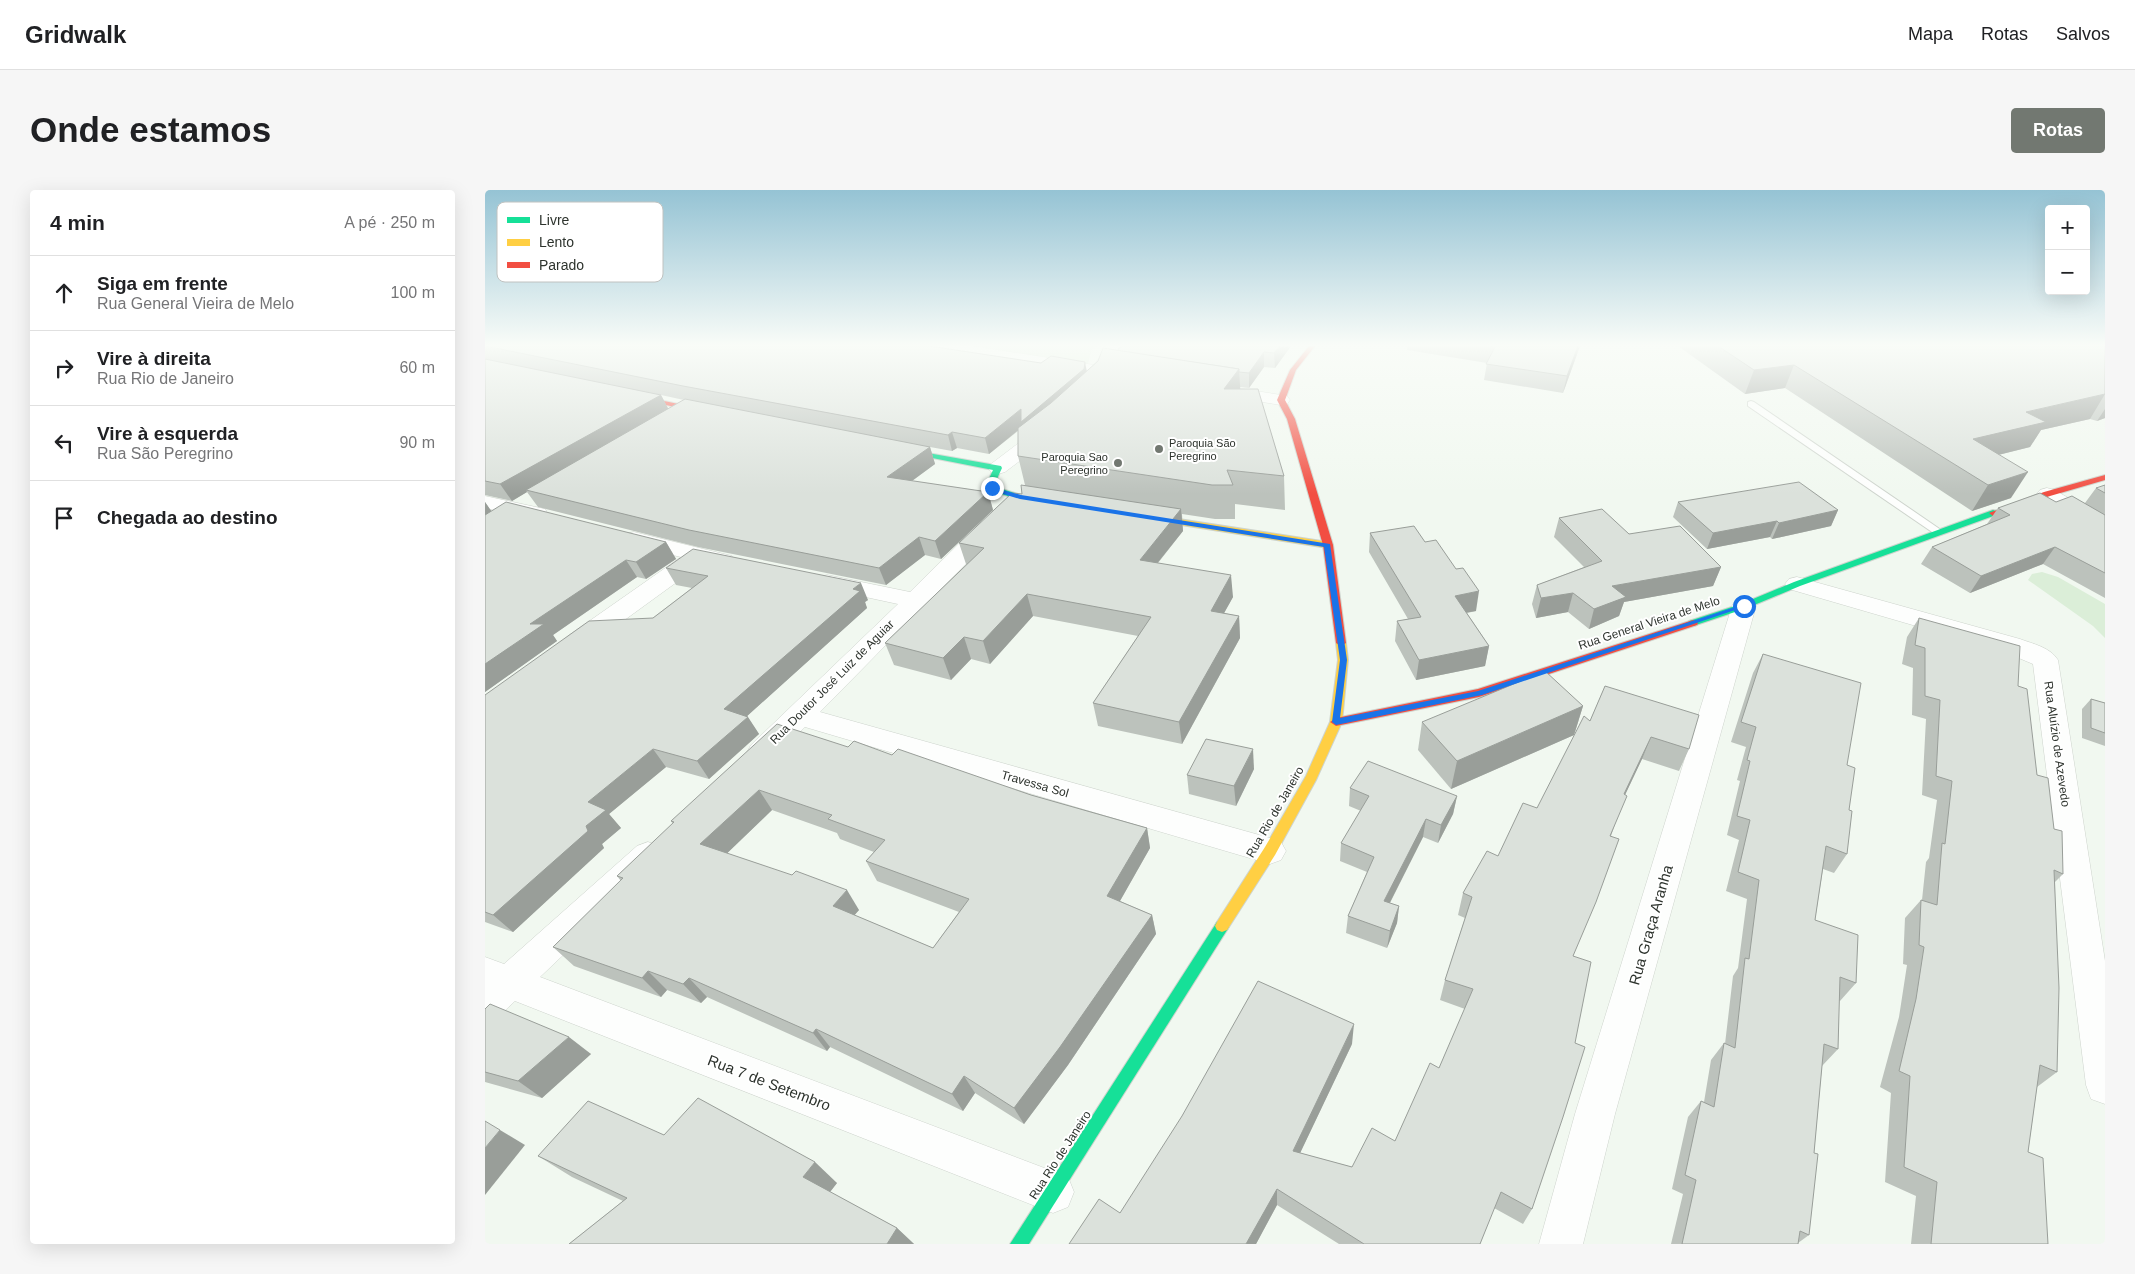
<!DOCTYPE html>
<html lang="pt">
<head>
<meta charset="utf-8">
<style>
  body { margin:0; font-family:Helvetica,sans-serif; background:#f6f6f6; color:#202124 }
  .controls { position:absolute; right:15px; top:15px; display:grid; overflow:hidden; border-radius:5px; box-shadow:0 5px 20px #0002 }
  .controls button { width:45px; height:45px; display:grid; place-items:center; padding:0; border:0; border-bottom:1px solid #e0e0e0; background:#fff; color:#202124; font:25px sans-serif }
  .stop { position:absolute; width:15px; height:15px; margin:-11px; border:4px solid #1a73e8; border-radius:50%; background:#fff }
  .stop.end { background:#1a73e8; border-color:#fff; box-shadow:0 1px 5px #0008 }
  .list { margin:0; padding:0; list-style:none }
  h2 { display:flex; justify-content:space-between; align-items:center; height:65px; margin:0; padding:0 20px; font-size:21px }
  h2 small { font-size:16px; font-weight:400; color:#757577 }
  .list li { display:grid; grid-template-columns:32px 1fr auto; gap:15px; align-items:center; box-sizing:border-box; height:75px; padding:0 20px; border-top:1px solid #e0e0e0 }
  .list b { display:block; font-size:19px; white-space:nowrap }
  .list p { margin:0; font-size:16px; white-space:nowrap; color:#757577 }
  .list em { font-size:16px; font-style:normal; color:#757577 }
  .icon { flex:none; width:28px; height:28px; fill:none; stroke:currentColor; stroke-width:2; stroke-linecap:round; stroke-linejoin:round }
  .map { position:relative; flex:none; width:1620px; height:1054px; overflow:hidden; border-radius:5px }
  header { display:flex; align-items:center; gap:30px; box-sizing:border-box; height:70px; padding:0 25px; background:#fff; border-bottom:1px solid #e0e0e0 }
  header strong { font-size:24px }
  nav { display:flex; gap:28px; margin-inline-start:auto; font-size:18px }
  .intro { display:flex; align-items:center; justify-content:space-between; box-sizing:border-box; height:120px; padding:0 30px }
  h1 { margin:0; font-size:35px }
  .button { padding:12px 22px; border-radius:5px; background:#727871; color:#fff; font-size:18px; font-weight:700 }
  main { display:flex; gap:30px; padding:0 30px }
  aside { flex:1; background:#fff; border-radius:5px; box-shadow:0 5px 20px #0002 }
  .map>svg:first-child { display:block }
</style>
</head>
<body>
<header>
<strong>Gridwalk</strong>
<nav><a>Mapa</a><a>Rotas</a><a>Salvos</a></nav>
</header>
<div class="intro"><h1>Onde estamos</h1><a class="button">Rotas</a></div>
<main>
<aside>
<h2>4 min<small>A pé · 250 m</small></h2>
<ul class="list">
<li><svg class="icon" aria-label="ahead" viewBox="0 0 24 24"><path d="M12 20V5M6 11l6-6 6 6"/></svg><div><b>Siga em frente</b><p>Rua General Vieira de Melo</p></div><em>100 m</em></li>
<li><svg class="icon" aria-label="right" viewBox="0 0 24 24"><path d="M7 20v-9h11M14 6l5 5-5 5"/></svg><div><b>Vire à direita</b><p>Rua Rio de Janeiro</p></div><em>60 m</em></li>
<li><svg class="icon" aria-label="left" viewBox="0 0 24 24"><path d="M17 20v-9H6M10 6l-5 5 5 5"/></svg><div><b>Vire à esquerda</b><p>Rua São Peregrino</p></div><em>90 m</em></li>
<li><svg class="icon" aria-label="arrive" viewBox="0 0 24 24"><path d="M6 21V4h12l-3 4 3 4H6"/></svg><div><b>Chegada ao destino</b></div></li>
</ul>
</aside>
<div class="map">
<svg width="1620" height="1054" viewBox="0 0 1620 1054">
  <rect width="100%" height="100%" fill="#f1f8f0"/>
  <g fill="#dbeed8">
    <polygon points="478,156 611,156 607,159 602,176"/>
    <polygon points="1557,382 1573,387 1620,414 1620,448 1608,436 1543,390 1547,384"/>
  </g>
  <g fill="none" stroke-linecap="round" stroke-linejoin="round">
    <defs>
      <polygon id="lane" points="1266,211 1269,212 1459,342 1454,345 1450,344 1263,216 1263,212"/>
      <g id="street">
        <polygon points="448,156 487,156 609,175 623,156 641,156 629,170 625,177 648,181 651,185 648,189 642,190 622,187 618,196 612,197 606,196 603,192 605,184 456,161 450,159"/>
        <polygon points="739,196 796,205 802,206 805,210 802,214 796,215 733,205 730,201 733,197"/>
        <polygon points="562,235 569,237 571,241 569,245 520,282 513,284 506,282 503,278 506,274 555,237"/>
        <polygon points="1562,298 1569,300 1620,328 1620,344 1612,342 1555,308 1552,304 1555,300"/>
        <polygon points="0,306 60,319 63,324 60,329 52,330 0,318"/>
        <polygon points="503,331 511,333 514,338 511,343 335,522 785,648 796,652 801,661 796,670 785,674 320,537 286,569 276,572 266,569 262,562 266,555 413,414 334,397 330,392 334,387 342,385 425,402 495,333"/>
        <polygon points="149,342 247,366 250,371 247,376 239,378 218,373 101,458 92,460 83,458 79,452 83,446 196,367 141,354 138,349 141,344"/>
        <path d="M1312,387L1535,449C1548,454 1565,457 1573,470L1620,771V914L1606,909L1601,895L1548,474L1517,461L1304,399L1300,394L1304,389Z"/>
        <polygon points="1259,409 1268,411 1271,416 1130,924 1098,1054 1054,1054 1090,924 1247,416 1250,411"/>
        <polygon points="163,652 174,656 179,665 174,674 55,787 583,987 589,1002 583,1017 568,1023 30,811 13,827 0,832 0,767 19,774 152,656"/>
      </g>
      <g id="fast">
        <path d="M409,257L516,276L517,278L510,293L511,297L536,305L562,308L566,311C556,319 517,304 504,300L502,293L508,280L412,261H409Z"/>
        <polygon points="1508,320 1511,321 1511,325 1315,396 1262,418 1208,436 1203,433 1204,431 1256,414 1309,392"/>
        <polygon points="737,730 742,732 744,736 742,740 544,1054 525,1054 732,732"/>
      </g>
      <g id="slow">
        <polygon points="661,324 843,352 848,355 843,358 658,329 658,325"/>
        <polygon points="856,450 861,453 863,470 857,532 831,590 790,665 742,740 737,742 732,740 730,736 732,732 780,657 821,586 845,532 853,470 851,453"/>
      </g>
      <g id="jam">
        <polygon points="824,156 830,156 811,180 800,210 810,229 848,355 861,453 856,456 851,453 838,355 802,229 792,210 805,180"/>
        <polygon points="141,203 227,221 231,223 227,225 144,207 141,207"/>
        <polygon points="1620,285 1620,290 1565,306 1511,325 1508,326 1504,323 1559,302"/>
        <polygon points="1208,430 1212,431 1213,433 1212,435 994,507 851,536 845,532 851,528 993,499"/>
      </g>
    </defs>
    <use href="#lane" stroke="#ced4cd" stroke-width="2"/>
    <use href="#street" stroke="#ced4cd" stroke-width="1"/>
    <use href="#fast" stroke="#ced4cd" stroke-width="2"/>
    <use href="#slow" stroke="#ced4cd" stroke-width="2"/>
    <use href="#jam" stroke="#ced4cd" stroke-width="2"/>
    <use href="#lane" fill="#fdfefd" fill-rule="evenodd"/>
    <use href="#street" fill="#fdfefd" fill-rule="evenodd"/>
    <use href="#fast" fill="#16e098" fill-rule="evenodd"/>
    <use href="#slow" fill="#ffcf43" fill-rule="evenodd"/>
    <use href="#jam" fill="#f24e42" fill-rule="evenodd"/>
  </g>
  <g fill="#bcc2bc" fill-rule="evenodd">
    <path d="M0,156L448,157L602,182L632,161L636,156H806L790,178L779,177L764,198L755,197V199L799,286L800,320L750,314V329H730L697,324L698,341L673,373L748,407L739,423L754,426L755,448L697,554L613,536L608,513L653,446L548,426L505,474L486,469L466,490L409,475L400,453L482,375L481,374L474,353L537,304L540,295L533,266V241L504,264L472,258L467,261L445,257L450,274L427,291L503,302L508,320L456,369L440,365L401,395L213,357L53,317L42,302L27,311L0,305ZM176,205L199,210L183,219Z"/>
    <polygon points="922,156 1095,156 1078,203 999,190 1002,173 922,160"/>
    <polygon points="1193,156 1620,156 1620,228 1612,231 1605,229 1556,240 1545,257 1513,265 1526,308 1487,321 1300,198 1260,204"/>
    <polygon points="1620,295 1620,408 1558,374 1485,403 1436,374 1447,357 1502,334 1513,318 1571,312 1600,313 1611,298"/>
    <polygon points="0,312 6,321 181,352 191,369 161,389 152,387 68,445 72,451 0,502"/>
    <polygon points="1193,312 1353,320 1346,336 1287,349 1285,347 1222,359 1188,327"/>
    <polygon points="1074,328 1144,344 1236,377 1228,396 1139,412 1134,426 1104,439 1083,422 1051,428 1047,414 1052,395 1099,377 1069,347"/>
    <polygon points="885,343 940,352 991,421 982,423 1004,456 1000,476 931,490 910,451 912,431 923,429 884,362"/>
    <polygon points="181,378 383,410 380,412 382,418 262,526 274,544 224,589 181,577 124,624 136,638 117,654 119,658 28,742 0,732 0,505 168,428 207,398 191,395"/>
    <polygon points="1434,428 1533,496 1552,585 1569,639 1578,684 1570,692 1572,882 1552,897 1543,962 1563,1054 1426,1054 1431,1006 1400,992 1406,903 1395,897 1414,827 1422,775 1418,774 1420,728 1436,710 1437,710 1441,672 1444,668 1452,610 1437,605 1441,529 1427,525 1428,478 1417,474 1422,447"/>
    <polygon points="1278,464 1362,575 1364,620 1362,664 1349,683 1338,679 1330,730 1371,793 1355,811 1354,810 1353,859 1337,876 1329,963 1324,1045 1313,1053 1313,1054 1186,1054 1198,1004 1187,999 1203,927 1216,911 1219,912 1226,870 1239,853 1240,854 1248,786 1253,778 1262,709 1241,701 1254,650 1242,645 1255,591 1252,590 1261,557 1246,552 1268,483"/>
    <polygon points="1120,496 1204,559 1194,581 1157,569 1140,605 1126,646 1088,766 1047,1019 1038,1034 1009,1018 995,1054 854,1054 792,1015 771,1054 584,1054 635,1023 867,854 815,963 867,977 910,951 954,878 980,819 955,810 960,790 980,728 973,725 978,703 1013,666 1052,618 1105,531"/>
    <polygon points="1606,509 1620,513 1620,556 1597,548 1597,519"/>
    <polygon points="1098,516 1089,545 966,599 933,560 937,532"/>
    <path d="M363,557L407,565L662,638L665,658L635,711L667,725L671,744L583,875L539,934L490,903L478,921L345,857L342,861L222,807L216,813L182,800L176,807L89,776L68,757L136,691L132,686L188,634L186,631ZM287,620L352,643L355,649L389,662L381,671L392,691L474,722L448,758L369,725L374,720L242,663Z"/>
    <polygon points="769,579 751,616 704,604 702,585"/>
    <polygon points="865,598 972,606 968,624 953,653 938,647 905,713 914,716 912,733 902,758 861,743 863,726 882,682 855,671 856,653 876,621 864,616"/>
    <polygon points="0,819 106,864 57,908 0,892"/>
    <polygon points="179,945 352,993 345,1002 412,1038 429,1054 84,1054 138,1011 87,987 53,966"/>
  </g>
  <g fill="#999e99">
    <polygon points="795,156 806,156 790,178 789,163"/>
    <polygon points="1093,156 1095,156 1078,203 1082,186"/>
    <polygon points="779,162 779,177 764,198 764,183"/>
    <polygon points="600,172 603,187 537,237 504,264 500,248 536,219"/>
    <polygon points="1309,175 1300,198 1260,204 1269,180"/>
    <polygon points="754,179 756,210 739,199"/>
    <polygon points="1620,204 1605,229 1556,240 1545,257 1473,275 1488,249 1541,222"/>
    <polygon points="176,205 184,220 41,300 42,302 27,311 15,294"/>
    <polygon points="1620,219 1620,228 1612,231"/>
    <polygon points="467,242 472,258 467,261 463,245"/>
    <polygon points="445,257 450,274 409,304 402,287"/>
    <polygon points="1543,282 1526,308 1487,321 1503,295"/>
    <polygon points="503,302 508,320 456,369 450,351"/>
    <polygon points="0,312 7,322 0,327"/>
    <polygon points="696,319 698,341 658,391 655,370"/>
    <polygon points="1353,320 1346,336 1287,349 1294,333"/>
    <polygon points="1292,331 1285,347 1222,359 1228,343"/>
    <polygon points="434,347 440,365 401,395 394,378"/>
    <polygon points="181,352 191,369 161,389 151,372"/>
    <polygon points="1570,357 1558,374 1485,403 1496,386"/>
    <polygon points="141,370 152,387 68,445 72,451 0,502 0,474 45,434"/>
    <polygon points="1236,377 1228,396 1139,412 1134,426 1104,439 1109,419 1127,396"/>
    <polygon points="746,385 748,407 728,443 726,421"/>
    <polygon points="376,393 383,410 380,412 382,418 250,537 239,519 368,399"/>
    <polygon points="994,401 991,421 967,425 970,406"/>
    <polygon points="1088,403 1083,422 1051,428 1056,408"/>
    <polygon points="542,404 548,426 505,474 498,451"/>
    <polygon points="754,426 755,448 697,554 694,532"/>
    <polygon points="479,447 486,469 466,490 458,468"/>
    <polygon points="1004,456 1000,476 931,490 934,470"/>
    <polygon points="1098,516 1089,545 966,599 972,571"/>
    <polygon points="263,527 274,544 224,589 212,571"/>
    <polygon points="1166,547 1157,569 1130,626 1139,604"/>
    <polygon points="168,559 181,577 124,624 136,638 117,654 119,658 28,742 8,725 101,636 103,612"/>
    <polygon points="768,559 769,579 751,616 749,596"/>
    <polygon points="274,600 287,620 231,674 215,654"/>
    <polygon points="972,606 968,624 953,653 956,635"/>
    <polygon points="941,629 938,647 897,728 899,711"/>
    <polygon points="662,638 665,658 627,725 622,706"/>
    <polygon points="362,700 374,720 361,735 348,716"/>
    <polygon points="914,716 912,733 902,758 905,741"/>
    <polygon points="667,725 671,744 583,875 539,934 529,918"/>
    <polygon points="163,781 182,800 176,807 157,788"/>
    <polygon points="204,788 222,807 216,813 198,794"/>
    <polygon points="869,834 867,854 808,978 808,961"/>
    <polygon points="331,839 345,857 342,861 328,843"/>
    <polygon points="84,847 106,864 57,908 33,891"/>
    <polygon points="479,886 490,903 478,921 467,904"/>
    <polygon points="15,940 40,955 0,1005 0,958"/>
    <polygon points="330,972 352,993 341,1007 318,987"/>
    <polygon points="792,999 792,1015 771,1054 761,1054"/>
    <polygon points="412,1038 429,1054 402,1054"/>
  </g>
  <g fill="#dbe1db" stroke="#999e99" fill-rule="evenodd">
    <polygon points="0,156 444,156 556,173 566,166 600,172 599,179 536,232 536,219 500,248 467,242 463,245 198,196"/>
    <polygon points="636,156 795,156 789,163 779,162 764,183 754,182 754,179 632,161"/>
    <polygon points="1003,156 1093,156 1082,186 1001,174 1010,157"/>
    <polygon points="1233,156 1620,156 1620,204 1541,222 1561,232 1488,249 1543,282 1503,295 1309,175 1269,180"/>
    <polygon points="618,158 754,179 739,199 773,199 799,286 742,280 748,295 727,295 533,266 533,238 566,213 613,171"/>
    <polygon points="0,169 176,205 15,294 0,291"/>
    <polygon points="200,209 445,257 402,287 503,302 450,351 434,347 394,378 204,340 41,300"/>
    <polygon points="1314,292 1353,320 1294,333 1292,331 1228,343 1193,312"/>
    <polygon points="536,295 696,319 655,370 746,385 726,421 754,426 694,532 608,513 666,427 542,404 498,451 479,447 458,468 400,453 499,358 474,353 527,303 537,304"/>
    <polygon points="1620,295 1620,303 1611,298"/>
    <polygon points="1555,303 1571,312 1587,306 1620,325 1620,383 1570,357 1496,386 1447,357 1525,325 1513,318"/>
    <polygon points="21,312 181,352 151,372 141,370 45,434 59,434 0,474 0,325"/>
    <polygon points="1117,319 1144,344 1195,336 1236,377 1127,396 1141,407 1109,419 1088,403 1056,408 1052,395 1117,371 1074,328"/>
    <polygon points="929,336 940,352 951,350 971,379 978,378 994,401 970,406 1004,456 934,470 912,431 936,427 885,343"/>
    <polygon points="208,359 376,393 368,399 375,401 239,519 263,527 212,571 168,559 103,612 121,620 101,636 103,641 8,725 0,722 0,505 104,431 168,428 223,386 181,378"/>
    <polygon points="1434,428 1535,456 1533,496 1542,499 1552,585 1563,588 1569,639 1577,641 1578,684 1569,680 1574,798 1572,882 1555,875 1543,962 1558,968 1563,1054 1446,1054 1452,992 1419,977 1425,886 1414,881 1431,809 1439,757 1434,755 1436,710 1452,715 1457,653 1460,654 1467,591 1451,586 1455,510 1440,506 1440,458 1430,455"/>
    <polygon points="1278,464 1376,493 1362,575 1370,578 1364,620 1367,621 1362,664 1341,656 1330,730 1373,745 1371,793 1355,787 1353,859 1339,854 1329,963 1333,964 1324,1045 1315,1041 1313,1054 1197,1054 1211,990 1200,985 1216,911 1229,917 1239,853 1250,858 1260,768 1264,769 1274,690 1253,682 1265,630 1252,626 1265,571 1262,570 1271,537 1256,532"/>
    <polygon points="1060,481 1098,516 972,571 937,532"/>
    <polygon points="1120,496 1214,525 1204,559 1166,547 1139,604 1142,606 1125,646 1134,649 1111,712 1088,766 1106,772 1090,853 1100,857 1078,927 1047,1019 1016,1002 995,1054 879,1054 792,999 761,1054 584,1054 614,1009 635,1023 697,926 773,791 869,834 808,961 867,977 887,938 910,951 945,873 954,878 988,799 960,790 987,707 978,703 1002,661 1013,666 1038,613 1052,618 1099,526 1105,531"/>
    <polygon points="1606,509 1620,513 1620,543 1606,538"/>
    <path d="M292,534L363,557L369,551L407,565L413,559L546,605L662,638L622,706L667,725L575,857L529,918L479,886L467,904L331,839L328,843L204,788L198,794L163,781L157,788L68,757L138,688L132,686L189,632L186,631ZM274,600L347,625L343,629L400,650L381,671L484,709L448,758L348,716L362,700L311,681L307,685L215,654Z"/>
    <polygon points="721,549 768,559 749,596 702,585"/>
    <polygon points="883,571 972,606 956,635 941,629 899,711 914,716 905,741 863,726 889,667 856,653 884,606 865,598"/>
    <polygon points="5,814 84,847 33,891 0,882 0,819"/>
    <polygon points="213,908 330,972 318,987 412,1038 402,1054 84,1054 142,1008 53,966 103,911 179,945"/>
    <polygon points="0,931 15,940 0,958"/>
  </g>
  <linearGradient id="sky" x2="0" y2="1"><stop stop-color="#95c3d4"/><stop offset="0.51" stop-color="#f9fcf8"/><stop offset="1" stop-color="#f9fcf8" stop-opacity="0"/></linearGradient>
  <rect width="1620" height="304" fill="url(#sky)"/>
  <polygon fill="#1a73e8" points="507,297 536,305 845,354 862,470 855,528 993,501 1256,415 1262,416 997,505 851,535 847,532 855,470 839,357 535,309 505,300"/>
  <g fill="#727871" stroke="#fff" stroke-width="2">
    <circle cx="674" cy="259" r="5"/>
    <circle cx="633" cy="273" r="5"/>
  </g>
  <g text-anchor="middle" stroke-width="4" stroke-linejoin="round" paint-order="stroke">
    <g font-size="11" fill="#2d332d" stroke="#fff" text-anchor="start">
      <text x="684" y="257">Paroquia São<tspan x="684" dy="13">Peregrino</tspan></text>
      <text x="623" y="271" text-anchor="end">Paroquia Sao<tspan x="623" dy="13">Peregrino</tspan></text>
    </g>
    <g font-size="12" fill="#2d332d" stroke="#fff">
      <text transform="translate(1164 433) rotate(-18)" y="4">Rua General Vieira de Melo</text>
      <text transform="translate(347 492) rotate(-45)" y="4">Rua Doutor José Luiz de Aguiar</text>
      <text transform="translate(1572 554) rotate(82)" y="4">Rua Aluízio de Azevedo</text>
      <text transform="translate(550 594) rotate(16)" y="4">Travessa Sol</text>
      <text transform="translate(790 622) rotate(-60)" y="4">Rua Rio de Janeiro</text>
      <text transform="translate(575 965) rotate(-57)" y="4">Rua Rio de Janeiro</text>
    </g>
    <g font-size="15" fill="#2d332d" stroke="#fff">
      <text transform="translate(1166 735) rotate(-74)" y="5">Rua Graça Aranha</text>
      <text transform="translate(284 893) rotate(21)" y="5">Rua 7 de Setembro</text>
    </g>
  </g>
  <rect x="12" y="12" width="166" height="80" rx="8" fill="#fff" stroke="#c0c2c0" stroke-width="1"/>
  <rect x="22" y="27" width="23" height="6" fill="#16e098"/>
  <rect x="22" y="49" width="23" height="7" fill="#ffcf43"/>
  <rect x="22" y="72" width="23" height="6" fill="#f24e42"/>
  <g font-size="14" fill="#2d332d">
    <text x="54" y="35">Livre</text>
    <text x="54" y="57">Lento</text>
    <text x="54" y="80">Parado</text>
  </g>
</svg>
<div class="controls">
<button>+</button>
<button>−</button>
</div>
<div class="stop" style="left:1259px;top:416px"></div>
<div class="stop end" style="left:507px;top:298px"></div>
</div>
</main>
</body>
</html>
